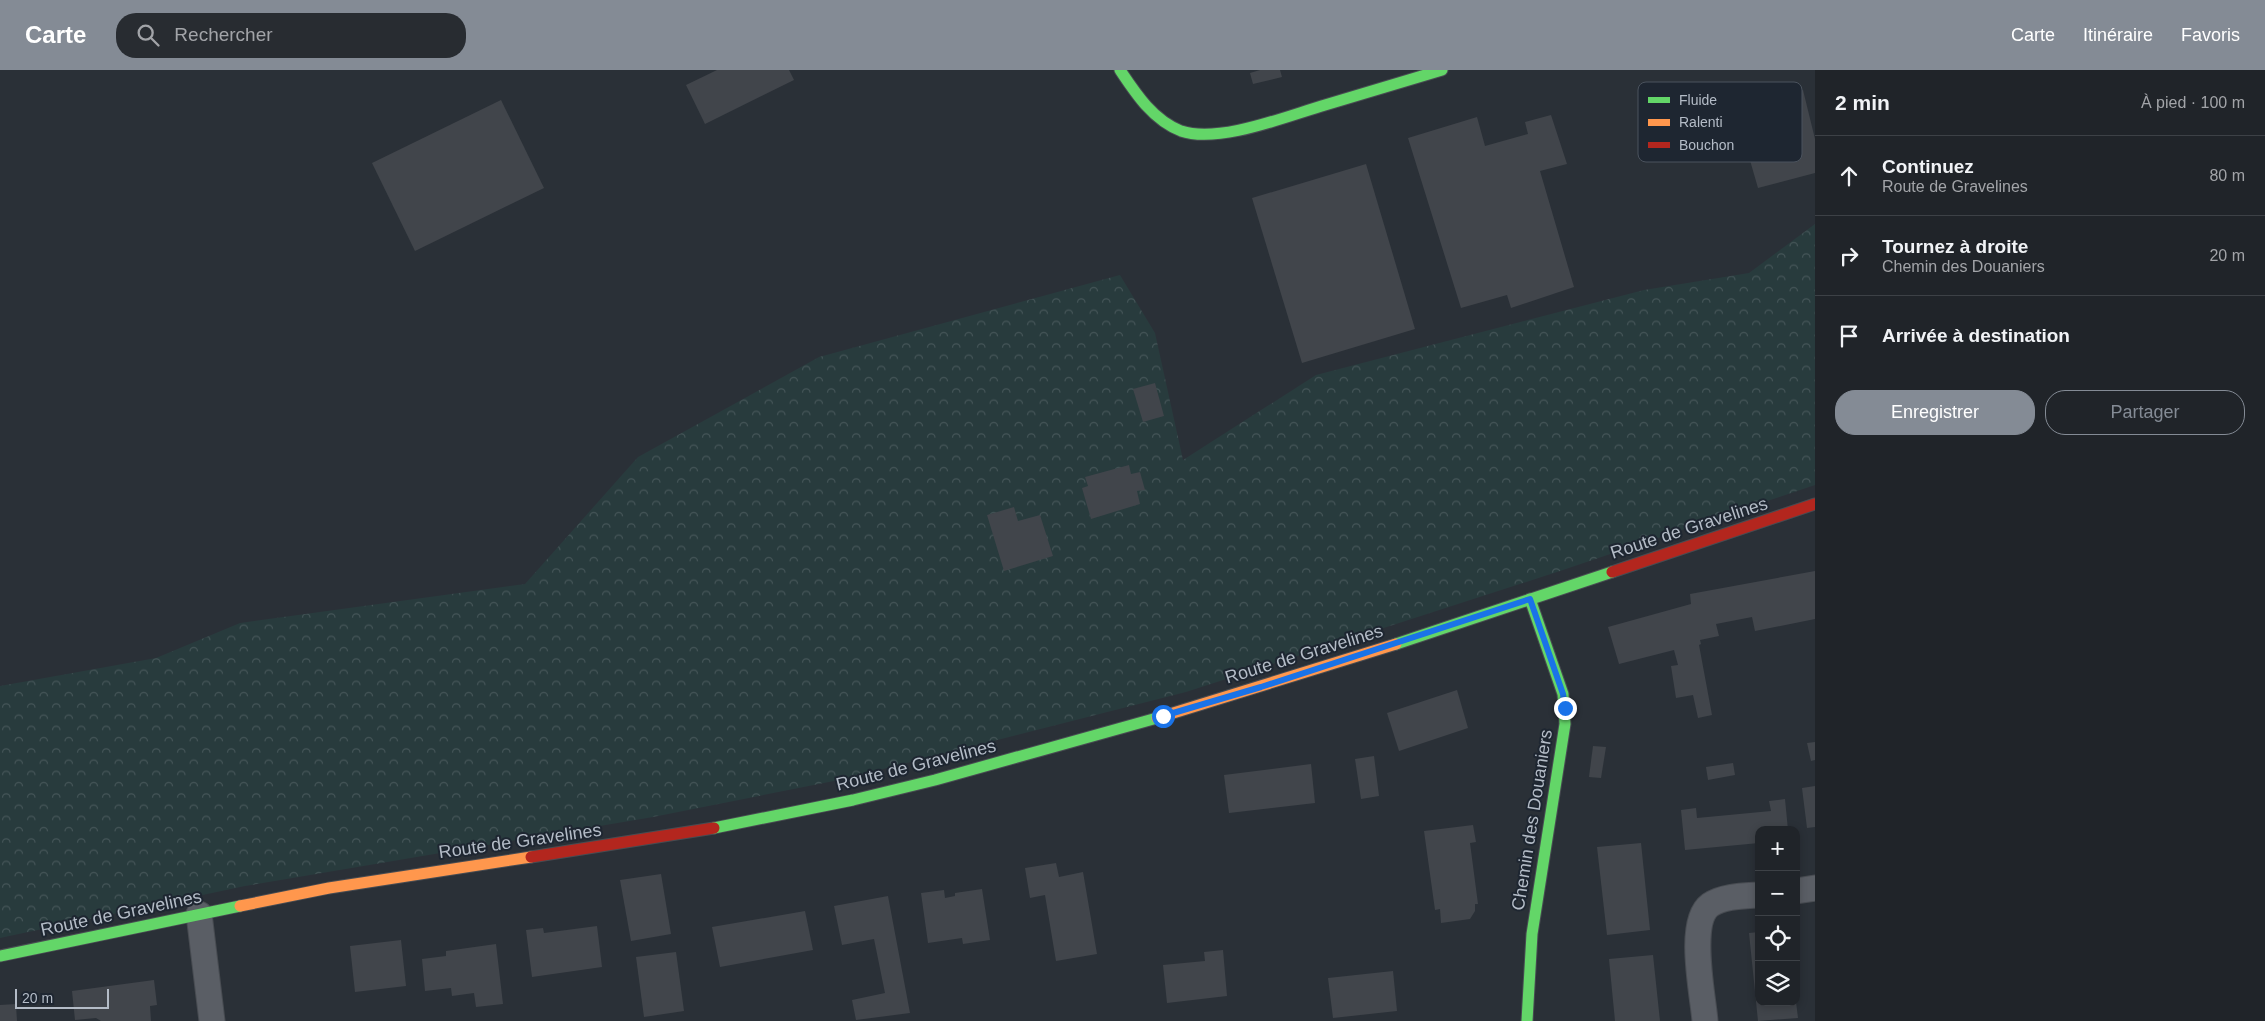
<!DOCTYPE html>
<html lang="fr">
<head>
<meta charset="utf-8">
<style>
  body { margin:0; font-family:Arial,sans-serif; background:#282c31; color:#f1f3f6 }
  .controls { position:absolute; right:15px; bottom:15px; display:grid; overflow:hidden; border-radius:10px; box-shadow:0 2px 8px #0003 }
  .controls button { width:45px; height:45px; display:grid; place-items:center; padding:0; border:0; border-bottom:1px solid #3d4146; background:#202429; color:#f1f3f6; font:25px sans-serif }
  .scale { position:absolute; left:15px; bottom:12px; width:94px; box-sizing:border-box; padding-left:5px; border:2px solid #b4bcc7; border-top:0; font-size:14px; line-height:18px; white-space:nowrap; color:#b4bcc7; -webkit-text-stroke:4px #1e2631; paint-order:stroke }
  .stop { position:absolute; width:15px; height:15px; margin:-11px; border:4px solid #1a73e8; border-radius:50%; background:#fff }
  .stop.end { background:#1a73e8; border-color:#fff; box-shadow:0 1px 5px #0008 }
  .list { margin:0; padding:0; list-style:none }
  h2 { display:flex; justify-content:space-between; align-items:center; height:65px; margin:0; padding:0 20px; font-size:21px }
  h2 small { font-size:16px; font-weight:400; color:#a2a4a8 }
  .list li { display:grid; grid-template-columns:32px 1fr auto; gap:15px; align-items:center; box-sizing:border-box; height:80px; padding:0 20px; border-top:1px solid #3d4146 }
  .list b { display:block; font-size:19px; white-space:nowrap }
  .list p { margin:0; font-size:16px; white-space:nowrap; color:#a2a4a8 }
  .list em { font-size:16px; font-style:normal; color:#a2a4a8 }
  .actions { display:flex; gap:10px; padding:15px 20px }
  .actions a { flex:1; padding:11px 0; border:1px solid #848b95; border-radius:20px; text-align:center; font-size:18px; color:#848b95 }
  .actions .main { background:#848b95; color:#fff }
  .icon { flex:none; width:28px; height:28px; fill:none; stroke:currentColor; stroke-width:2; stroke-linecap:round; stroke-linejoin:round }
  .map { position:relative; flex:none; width:1815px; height:951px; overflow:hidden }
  header { display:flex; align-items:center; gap:30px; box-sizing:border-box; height:70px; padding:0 25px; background:#848b95; color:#fff }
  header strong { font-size:24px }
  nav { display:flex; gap:28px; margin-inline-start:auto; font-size:18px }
  .search { width:350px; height:45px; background:#282c31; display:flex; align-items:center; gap:12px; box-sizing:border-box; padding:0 18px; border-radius:20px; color:#a2a4a8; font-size:19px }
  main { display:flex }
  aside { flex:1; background:#202429 }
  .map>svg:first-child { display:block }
</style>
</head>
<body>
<header>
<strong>Carte</strong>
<div class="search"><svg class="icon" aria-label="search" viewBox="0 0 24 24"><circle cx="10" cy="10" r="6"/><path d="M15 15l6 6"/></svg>Rechercher</div>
<nav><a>Carte</a><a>Itinéraire</a><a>Favoris</a></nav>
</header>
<main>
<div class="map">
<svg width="1815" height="951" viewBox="0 0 1815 951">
  <defs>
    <pattern id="forest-crowns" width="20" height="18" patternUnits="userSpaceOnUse" patternTransform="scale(1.25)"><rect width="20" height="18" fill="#283b3d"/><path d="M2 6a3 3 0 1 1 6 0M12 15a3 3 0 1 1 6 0" fill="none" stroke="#455558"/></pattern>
  </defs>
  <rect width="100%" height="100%" fill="#2a3037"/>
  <polygon fill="url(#forest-crowns)" points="1815,154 1815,415 1560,501 1186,622 844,709 653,747 245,816 0,868 0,616 156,588 240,553 525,514 638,387 819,287 1120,205 1155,263 1183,390 1316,305 1644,220 1749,203"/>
  <g fill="#41454b">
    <polygon points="717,0 789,0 794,10 705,54 686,15"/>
    <polygon points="1260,0 1280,0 1282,7 1253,14 1250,3"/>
    <polygon points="1778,15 1795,23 1803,20 1815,69 1815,103 1758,118 1732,28"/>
    <polygon points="501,30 544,118 415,181 372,93"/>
    <polygon points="1551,45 1567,94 1540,101 1574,217 1511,238 1507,225 1461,238 1408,68 1477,47 1485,76 1528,64 1525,52"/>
    <polygon points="1366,94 1415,259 1302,293 1252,128"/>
    <polygon points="1155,313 1164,346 1143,352 1133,319"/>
    <polygon points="1129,395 1131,404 1140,402 1145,420 1137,421 1140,434 1091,449 1082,418 1088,416 1085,407"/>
    <polygon points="1014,437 1018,451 1040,445 1053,486 1004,501 987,445"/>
    <polygon points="1815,501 1815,549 1755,561 1752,547 1716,554 1719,566 1700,570 1701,574 1699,575 1712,645 1698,648 1693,625 1676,628 1671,596 1678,595 1674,580 1619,594 1608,557 1691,534 1690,524"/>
    <polygon points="1457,620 1468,658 1399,681 1387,643"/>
    <polygon points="1815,672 1815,690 1811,691 1807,673"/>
    <polygon points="1593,676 1606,677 1601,708 1589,707"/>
    <polygon points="1374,686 1379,726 1361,729 1355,689"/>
    <polygon points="1733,693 1735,705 1708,710 1706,697"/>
    <polygon points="1311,694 1315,733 1229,743 1224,705"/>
    <polygon points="1815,716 1815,757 1807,758 1802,718"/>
    <polygon points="1785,729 1788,760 1759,760 1759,773 1685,780 1681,740 1696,738 1697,748 1771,741 1769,731"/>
    <polygon points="1473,755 1476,772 1470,773 1478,834 1475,834 1475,841 1470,849 1441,853 1440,839 1435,840 1424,761"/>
    <polygon points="1641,773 1650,860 1607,865 1597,777"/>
    <polygon points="1056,793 1059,807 1083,802 1097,884 1056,891 1045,825 1030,828 1025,798"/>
    <polygon points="661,804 671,864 631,871 620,810"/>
    <polygon points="982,819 990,870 963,874 962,868 928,873 921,823 944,820 945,828 955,826 955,823"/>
    <polygon points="888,826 910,943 856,950 852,930 885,923 874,869 842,875 834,836"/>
    <polygon points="805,841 813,880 720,897 712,857"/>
    <polygon points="597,856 602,897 532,907 526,860 543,858 544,863"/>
    <polygon points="1759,862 1759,932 1796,932 1798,948 1758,951 1749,863"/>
    <polygon points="401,870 406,916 355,922 350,876"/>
    <polygon points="496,874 503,934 476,937 474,923 452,926 451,918 425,921 422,889 446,886 446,881"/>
    <polygon points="1223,880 1227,926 1167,933 1163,895 1205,891 1204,882"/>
    <polygon points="676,882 684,941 644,947 636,887"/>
    <polygon points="1653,885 1660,951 1615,951 1609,889"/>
    <polygon points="1393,901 1397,941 1333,948 1328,908"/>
    <polygon points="154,910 157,935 150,936 151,951 101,951 96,948 75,950 72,921"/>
    <polygon points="16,934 17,951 0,951 0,935"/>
  </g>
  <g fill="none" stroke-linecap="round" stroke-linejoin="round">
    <defs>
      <g id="street">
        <polyline points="1796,821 1815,818"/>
        <polyline points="199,844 212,951"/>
        <path d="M1705,951C1703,925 1687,852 1710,835C1723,826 1743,826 1759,825"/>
      </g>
      <g id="fast">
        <path d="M1120,0C1136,24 1153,50 1181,61C1219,74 1287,46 1325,35C1364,23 1403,12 1442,0"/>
        <polyline points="1396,574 1612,502"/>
        <polyline points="714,758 853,730 935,710 1157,648"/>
        <polyline points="0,886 240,836"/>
        <polyline points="1527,951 1532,864 1565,654 1563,624 1530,529"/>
      </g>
      <g id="slow">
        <polyline points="1157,648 1396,574"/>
        <polyline points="240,836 329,818 531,787"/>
      </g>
      <g id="jam">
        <polyline points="1612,502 1815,434"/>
        <polyline points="531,787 714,758"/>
      </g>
    </defs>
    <use href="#street" stroke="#484c52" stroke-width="27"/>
    <use href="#fast" stroke="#484c52" stroke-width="13"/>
    <use href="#slow" stroke="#484c52" stroke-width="13"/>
    <use href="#jam" stroke="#484c52" stroke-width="13"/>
    <use href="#street" stroke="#5a5e65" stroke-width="25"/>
    <use href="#fast" stroke="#63d668" stroke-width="11"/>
    <use href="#slow" stroke="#ff974d" stroke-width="11"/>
    <use href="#jam" stroke="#b3261e" stroke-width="11"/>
  </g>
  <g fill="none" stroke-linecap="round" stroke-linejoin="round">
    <polyline stroke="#1a73e8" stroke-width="6" points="1163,646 1261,617 1530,529 1563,624 1565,638"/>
  </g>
  <g text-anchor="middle" stroke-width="4" stroke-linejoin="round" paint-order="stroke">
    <g font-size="18" fill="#b4bcc7" stroke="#1e2631">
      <text transform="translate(1689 458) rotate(-18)" y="6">Route de Gravelines</text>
      <text transform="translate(1304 584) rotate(-17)" y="6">Route de Gravelines</text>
      <text transform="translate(916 695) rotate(-14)" y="6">Route de Gravelines</text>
      <text transform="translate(1532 750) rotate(-81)" y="6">Chemin des Douaniers</text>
      <text transform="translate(520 771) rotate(-8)" y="6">Route de Gravelines</text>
      <text transform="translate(121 843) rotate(-12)" y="6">Route de Gravelines</text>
    </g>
  </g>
  <rect x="1638" y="12" width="164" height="80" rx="8" fill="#1e2631" stroke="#4b535e" stroke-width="1"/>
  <rect x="1648" y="27" width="22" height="6" fill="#63d668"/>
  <rect x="1648" y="49" width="22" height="7" fill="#ff974d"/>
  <rect x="1648" y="72" width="22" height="6" fill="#b3261e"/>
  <g font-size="14" fill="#b4bcc7">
    <text x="1679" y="35">Fluide</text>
    <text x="1679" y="57">Ralenti</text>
    <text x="1679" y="80">Bouchon</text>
  </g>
</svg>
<div class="controls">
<button>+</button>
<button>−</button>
<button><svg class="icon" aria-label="locate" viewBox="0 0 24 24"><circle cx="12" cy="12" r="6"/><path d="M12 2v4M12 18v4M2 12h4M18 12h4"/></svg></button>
<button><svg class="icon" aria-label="layers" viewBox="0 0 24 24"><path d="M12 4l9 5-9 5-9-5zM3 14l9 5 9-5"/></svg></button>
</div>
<div class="scale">20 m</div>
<div class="stop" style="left:1163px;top:646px"></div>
<div class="stop end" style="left:1565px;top:638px"></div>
</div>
<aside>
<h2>2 min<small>À pied · 100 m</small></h2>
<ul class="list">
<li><svg class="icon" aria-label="ahead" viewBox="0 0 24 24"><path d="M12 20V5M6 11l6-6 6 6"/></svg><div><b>Continuez</b><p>Route de Gravelines</p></div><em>80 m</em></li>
<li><svg class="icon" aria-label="right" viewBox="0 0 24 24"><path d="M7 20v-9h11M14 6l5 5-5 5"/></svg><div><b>Tournez à droite</b><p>Chemin des Douaniers</p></div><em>20 m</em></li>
<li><svg class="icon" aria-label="arrive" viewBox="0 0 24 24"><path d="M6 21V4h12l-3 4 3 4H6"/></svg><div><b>Arrivée à destination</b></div></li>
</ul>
<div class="actions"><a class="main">Enregistrer</a><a>Partager</a></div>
</aside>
</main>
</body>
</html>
